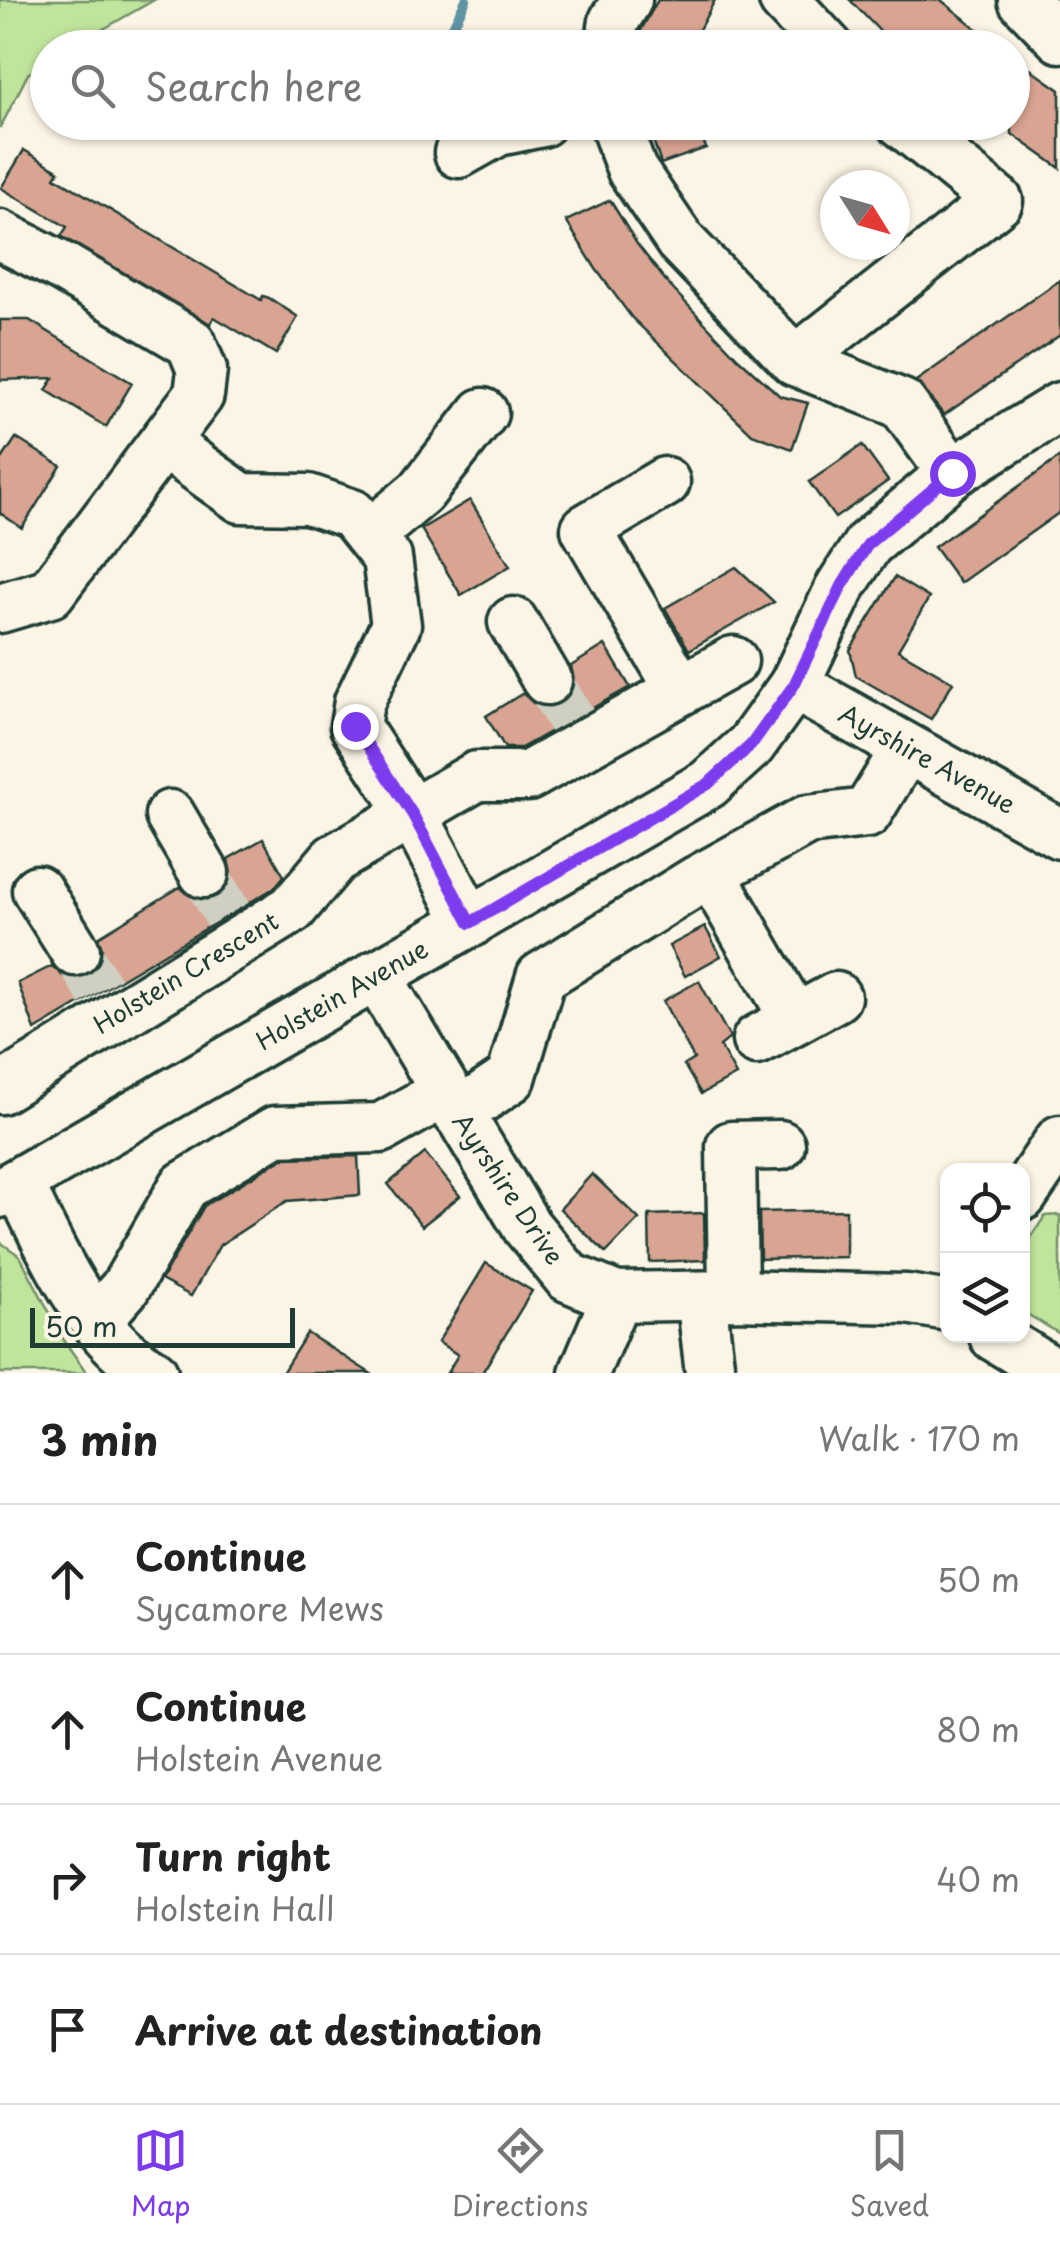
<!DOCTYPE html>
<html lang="en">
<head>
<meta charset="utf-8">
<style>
  body { margin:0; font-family:"Playpen Sans",sans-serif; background:#f6f6f6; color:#222 }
  .controls { position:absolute; right:30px; bottom:30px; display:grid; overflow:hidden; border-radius:20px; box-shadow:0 2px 8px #0004 }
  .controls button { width:90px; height:90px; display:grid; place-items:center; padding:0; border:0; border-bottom:2px solid #e0e0e0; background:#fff; color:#222; font:50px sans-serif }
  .compass { position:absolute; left:820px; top:170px; width:90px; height:90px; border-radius:50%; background:#fff; box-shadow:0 2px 8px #0004; rotate:127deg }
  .scale { position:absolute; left:30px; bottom:25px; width:265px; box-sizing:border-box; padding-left:10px; border:5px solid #1f3d34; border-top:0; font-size:28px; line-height:35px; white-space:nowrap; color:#1f3d34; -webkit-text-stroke:8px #fcf5e5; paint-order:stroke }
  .stop { position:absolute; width:30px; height:30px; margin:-22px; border:8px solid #7c3aed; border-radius:50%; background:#fff }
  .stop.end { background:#7c3aed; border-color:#fff; box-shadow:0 2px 10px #0008 }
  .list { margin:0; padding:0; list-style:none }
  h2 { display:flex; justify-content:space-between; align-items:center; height:130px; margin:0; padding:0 40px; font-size:42px }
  h2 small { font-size:32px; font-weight:400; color:#767676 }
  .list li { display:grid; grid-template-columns:65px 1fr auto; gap:30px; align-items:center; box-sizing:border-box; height:150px; padding:0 40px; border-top:2px solid #e0e0e0 }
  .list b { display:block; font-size:38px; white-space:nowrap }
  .list p { margin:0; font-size:32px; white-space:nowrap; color:#767676 }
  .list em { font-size:32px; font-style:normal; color:#767676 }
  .icon { flex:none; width:55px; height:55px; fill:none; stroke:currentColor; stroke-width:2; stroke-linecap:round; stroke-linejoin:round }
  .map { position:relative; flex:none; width:1060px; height:1373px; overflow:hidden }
  .search { position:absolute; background:#fff; box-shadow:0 2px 8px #0004; left:30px; right:30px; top:30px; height:110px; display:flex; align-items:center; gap:25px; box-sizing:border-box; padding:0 35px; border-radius:55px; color:#767676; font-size:38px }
  .sheet { height:730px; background:#fff }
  nav { display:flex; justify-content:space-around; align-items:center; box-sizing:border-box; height:140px; border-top:2px solid #e0e0e0; background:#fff; font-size:28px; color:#767676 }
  nav a { display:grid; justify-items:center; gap:5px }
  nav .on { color:#7c3aed }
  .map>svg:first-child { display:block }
</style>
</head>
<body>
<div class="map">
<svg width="1060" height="1373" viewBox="0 0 1060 1373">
  <rect width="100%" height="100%" fill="#fcf5e5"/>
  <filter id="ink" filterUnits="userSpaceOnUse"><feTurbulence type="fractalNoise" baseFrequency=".01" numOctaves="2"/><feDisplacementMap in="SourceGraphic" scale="20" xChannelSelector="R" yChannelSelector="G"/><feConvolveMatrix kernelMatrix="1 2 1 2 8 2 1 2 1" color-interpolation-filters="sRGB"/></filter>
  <g filter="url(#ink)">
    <g fill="#c1e49d" stroke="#709068" stroke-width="2.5">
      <polygon points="0,0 154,0 72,47 48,48 47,62 28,74 0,128"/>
      <polygon points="1060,1215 1060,1334 1022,1311 1023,1249 1045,1216"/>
      <polygon points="0,1242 20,1256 65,1342 87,1373 0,1373"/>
    </g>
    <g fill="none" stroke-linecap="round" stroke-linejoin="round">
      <g stroke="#6193a4" stroke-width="10">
        <polyline points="442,48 466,0"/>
        <polyline points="402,126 403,122"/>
      </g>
    </g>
    <g fill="#daa492" stroke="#1f3d34" stroke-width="2.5">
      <polygon points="658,0 715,0 689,48 639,48 641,30"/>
      <polygon points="850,0 941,0 1001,48 896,48"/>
      <polygon points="1012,56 1060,90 1060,168 1012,134"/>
      <polygon points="647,122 696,122 706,148 661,164"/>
      <polygon points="24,150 59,171 55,177 261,300 263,296 269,298 298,317 276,354 214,317 210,324 61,236 67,227 1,188"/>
      <polygon points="610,200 637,244 669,285 738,358 780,396 808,403 792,449 752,434 632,318 596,269 566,221"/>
      <polygon points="1060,280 1060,335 944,415 916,381"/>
      <polygon points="0,320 29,320 132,383 106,427 46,390 54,378 0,380"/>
      <polygon points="16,438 61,466 22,528 0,513 0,462"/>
      <polygon points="862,445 888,481 835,518 809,482"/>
      <polygon points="1060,457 1060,512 960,583 934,547"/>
      <polygon points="470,500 510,566 461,595 421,529"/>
      <polygon points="736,567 774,602 689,650 665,608"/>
      <polygon points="895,577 929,598 898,650 953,682 931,719 856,676 850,650"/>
      <polygon points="605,645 630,687 521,748 505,748 486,716 523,693 533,703 546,707 562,703 570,694 574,681 571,666"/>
      <polygon points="263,839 284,876 274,888 35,1030 18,983 52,966 63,976 75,978 89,975 100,963 102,949 98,937 180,887 190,896 203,900 219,896 227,887 231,874 228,859"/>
      <polygon points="705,927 721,956 685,976 669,946"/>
      <polygon points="699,981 730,1038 720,1046 736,1075 701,1094 684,1065 694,1059 663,1001"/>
      <polygon points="425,1153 460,1196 422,1226 388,1184"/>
      <polygon points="358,1156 360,1195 287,1201 220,1245 191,1296 161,1280 204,1206 283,1158"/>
      <polygon points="592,1174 639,1219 606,1253 560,1209"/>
      <polygon points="846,1210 846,1257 760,1259 759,1212"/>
      <polygon points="704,1213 705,1260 650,1262 649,1215"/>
      <polygon points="486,1263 532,1291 482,1373 447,1373 458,1355 438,1342"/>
      <polygon points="307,1333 370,1373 282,1373"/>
    </g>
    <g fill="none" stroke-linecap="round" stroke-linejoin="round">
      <g stroke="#d0d0c2" stroke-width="48" stroke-dasharray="48 24" stroke-linecap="butt">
        <polyline points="547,680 572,721"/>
        <polyline points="204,873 228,915"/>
        <polyline points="75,951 100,991"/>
      </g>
      <defs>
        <g id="minor">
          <polyline points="784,0 829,48"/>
          <polyline points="1023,0 1060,38"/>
          <polyline points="610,48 614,21 627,0"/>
          <polyline points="614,122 632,170 680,241 795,361 902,404 952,473"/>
          <polyline points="459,153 498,131 542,122"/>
          <polyline points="0,235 64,268 191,343 202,370 199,395 50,593 0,608"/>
          <polyline points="795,361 998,201 901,122"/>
          <polyline points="164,443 241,498 308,499 352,514 387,558 396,625 359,702 355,726 413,815 470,923"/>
          <polyline points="665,482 586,529 680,689"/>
          <polyline points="371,534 421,492 483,413"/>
          <polyline points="513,622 547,680"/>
          <polyline points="794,685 1060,834"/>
          <polyline points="170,815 204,873"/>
          <polyline points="711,874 795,1019"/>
          <polyline points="37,890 75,951"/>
          <polyline points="376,975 527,1227 568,1277 616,1297 733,1295 907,1299 948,1306"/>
          <polyline points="757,1040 836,997"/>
          <polyline points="0,1089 292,909 334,859 477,776 528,776 733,661"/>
          <polyline points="458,1114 511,1078 541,977 698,880 807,820 867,813 906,749"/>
          <path d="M19,1184C51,1249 88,1337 153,1373"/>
          <polyline points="0,1193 708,784 751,745 794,685 841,586 868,544 952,473 1060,407"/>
          <polyline points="1022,1196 1060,1140"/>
          <polyline points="733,1295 731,1146 780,1145"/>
          <polyline points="701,1296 710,1373"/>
          <polyline points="96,1321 125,1288 184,1186 275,1131 381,1128 445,1092"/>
          <polyline points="994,1336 1054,1373"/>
          <polyline points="584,1373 616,1297"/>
        </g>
      </defs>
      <use href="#minor" stroke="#1f3d34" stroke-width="55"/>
      <use href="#minor" stroke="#fcf5e5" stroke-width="48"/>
    </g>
  </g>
  <g fill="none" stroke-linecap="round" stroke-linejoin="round" filter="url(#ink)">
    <polyline stroke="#7c3aed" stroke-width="12" points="355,726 413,815 470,923 708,784 751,745 794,685 842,586 868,544 952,473"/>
  </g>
  <g text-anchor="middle" stroke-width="8" stroke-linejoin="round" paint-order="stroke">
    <g font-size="25" fill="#1f3d34" stroke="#fcf5e5">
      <text transform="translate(927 759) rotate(29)" y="9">Ayrshire Avenue</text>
      <text transform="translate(186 973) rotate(-31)" y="9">Holstein Crescent</text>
      <text transform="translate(342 995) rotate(-30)" y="9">Holstein Avenue</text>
      <text transform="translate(508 1189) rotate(56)" y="9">Ayrshire Drive</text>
    </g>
  </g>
</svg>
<div class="controls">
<button><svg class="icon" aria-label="locate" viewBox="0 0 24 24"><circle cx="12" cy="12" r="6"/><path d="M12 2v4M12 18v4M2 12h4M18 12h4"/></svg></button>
<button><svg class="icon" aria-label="layers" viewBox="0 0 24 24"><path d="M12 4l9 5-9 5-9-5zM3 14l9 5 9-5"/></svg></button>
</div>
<svg class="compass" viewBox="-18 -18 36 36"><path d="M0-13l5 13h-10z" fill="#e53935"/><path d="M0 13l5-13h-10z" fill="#767676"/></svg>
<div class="scale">50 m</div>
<div class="stop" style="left:952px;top:473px"></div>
<div class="stop end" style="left:355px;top:726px"></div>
<div class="search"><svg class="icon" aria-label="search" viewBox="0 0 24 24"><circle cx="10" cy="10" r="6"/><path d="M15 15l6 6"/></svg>Search here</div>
</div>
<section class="sheet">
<h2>3 min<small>Walk · 170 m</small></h2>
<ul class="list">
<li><svg class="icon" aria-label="ahead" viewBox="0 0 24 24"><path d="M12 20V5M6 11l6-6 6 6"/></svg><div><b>Continue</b><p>Sycamore Mews</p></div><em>50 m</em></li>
<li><svg class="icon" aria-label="ahead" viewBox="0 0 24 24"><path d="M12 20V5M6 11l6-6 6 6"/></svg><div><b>Continue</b><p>Holstein Avenue</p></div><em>80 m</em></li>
<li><svg class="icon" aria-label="right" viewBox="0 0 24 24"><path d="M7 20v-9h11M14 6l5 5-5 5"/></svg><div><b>Turn right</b><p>Holstein Hall</p></div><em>40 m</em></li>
<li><svg class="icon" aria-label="arrive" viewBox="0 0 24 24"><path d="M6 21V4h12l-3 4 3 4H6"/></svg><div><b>Arrive at destination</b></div></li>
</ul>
</section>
<nav>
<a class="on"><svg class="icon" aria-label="map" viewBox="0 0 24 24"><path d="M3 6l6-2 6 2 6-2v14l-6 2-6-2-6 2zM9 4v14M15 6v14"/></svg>Map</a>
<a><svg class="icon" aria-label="directions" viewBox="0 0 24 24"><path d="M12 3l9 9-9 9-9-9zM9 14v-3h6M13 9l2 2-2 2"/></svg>Directions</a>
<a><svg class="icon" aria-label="saved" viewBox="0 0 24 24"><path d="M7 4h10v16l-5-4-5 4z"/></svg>Saved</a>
</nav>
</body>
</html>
